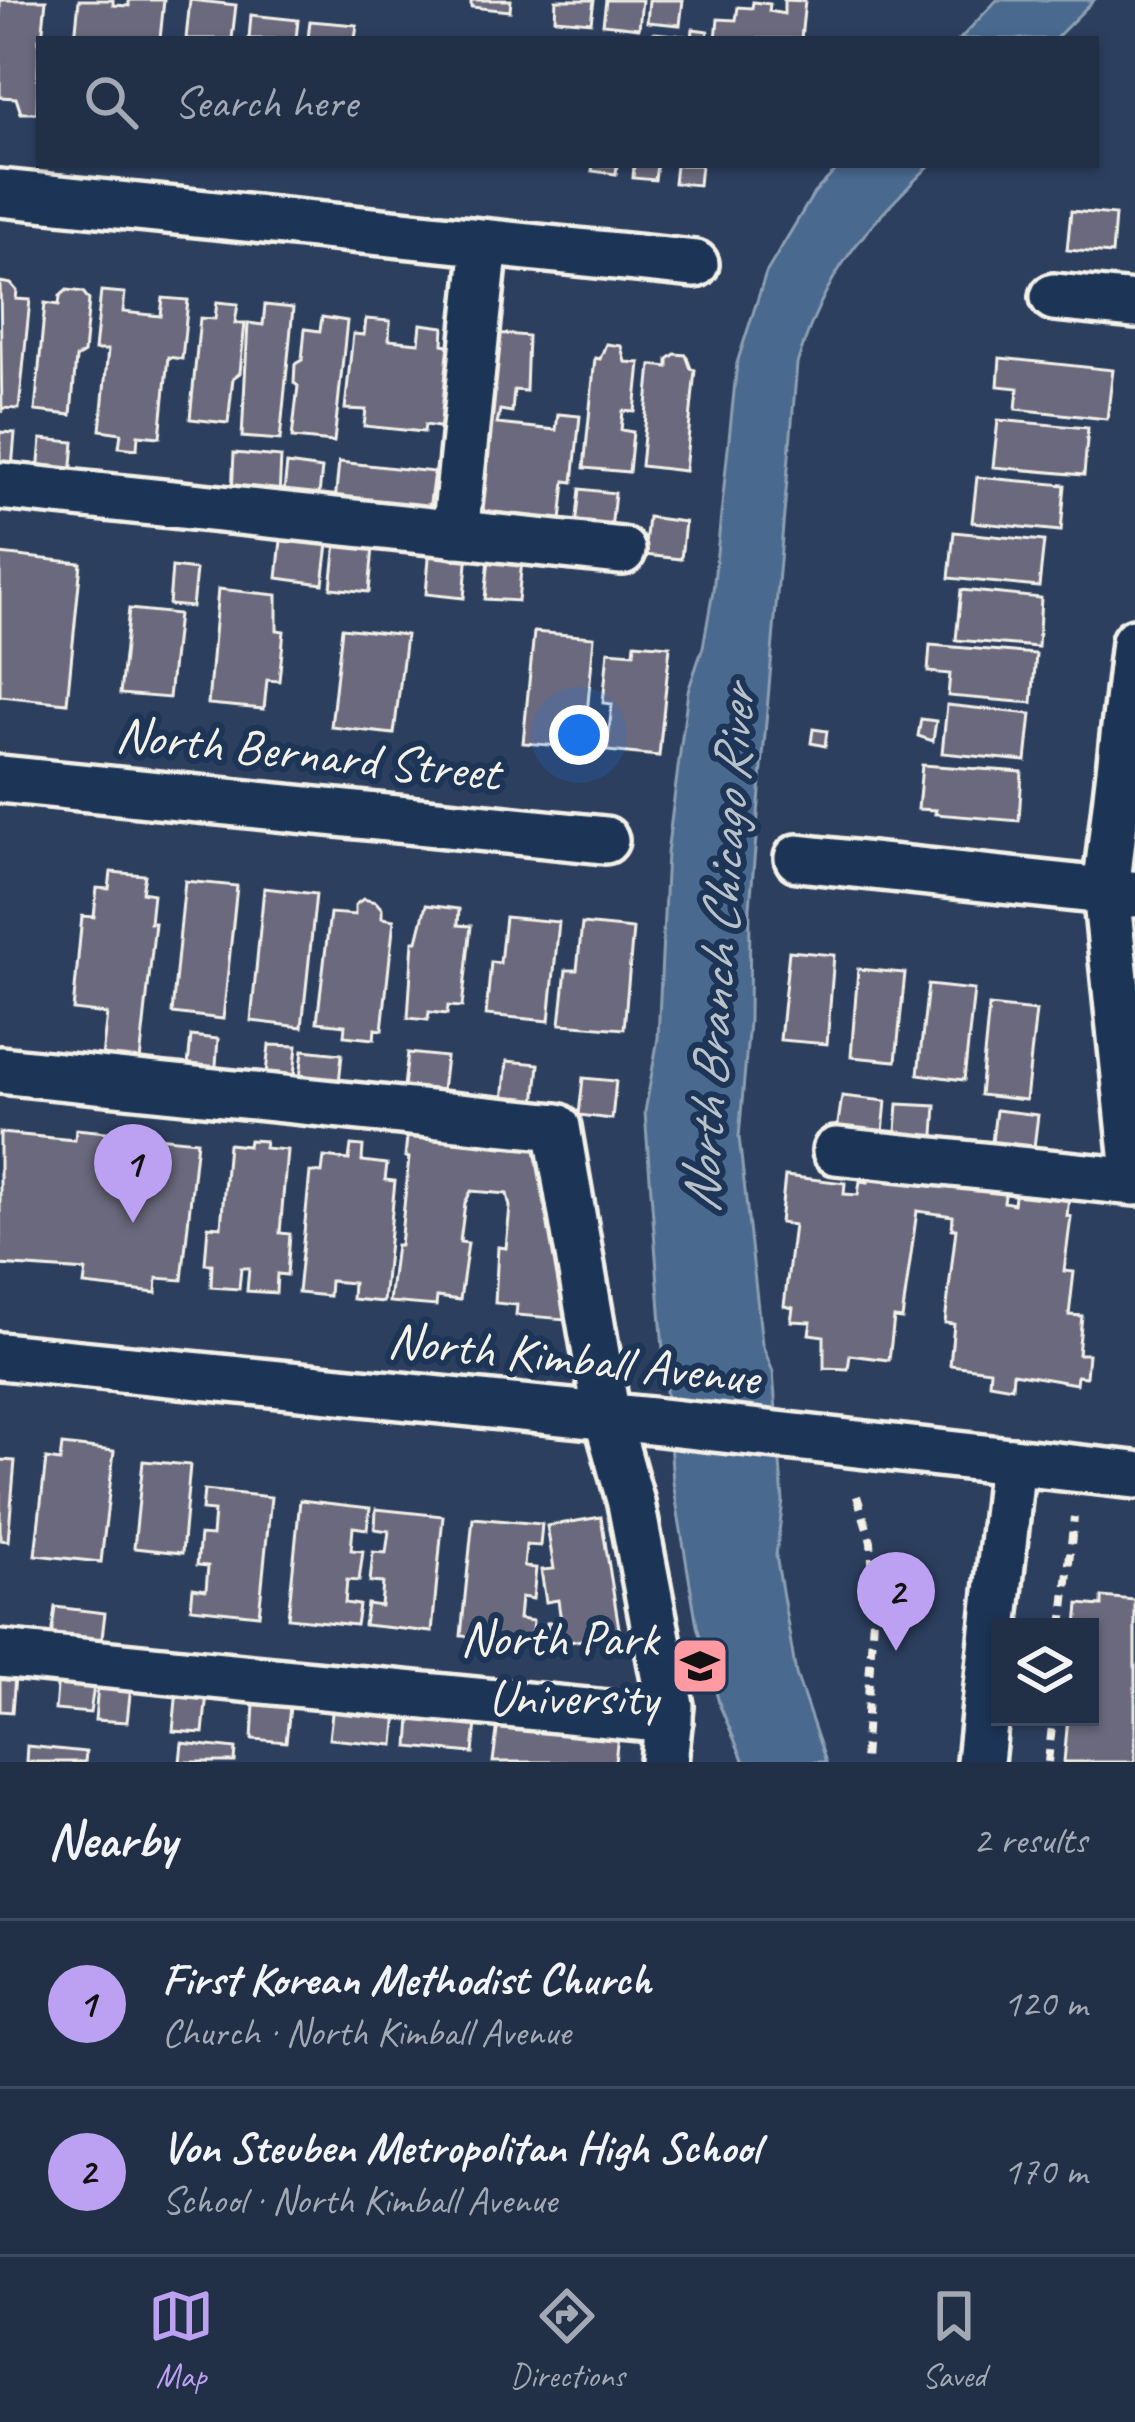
<!DOCTYPE html>
<html lang="en">
<head>
<meta charset="utf-8">
<style>
  body { margin:0; font-family:Caveat,sans-serif; background:#29374e; color:#f1f3f6 }
  .controls { position:absolute; right:36px; bottom:36px; display:grid; overflow:hidden; border-radius:0px; box-shadow:0 3px 9px #0004 }
  .controls button { width:108px; height:108px; display:grid; place-items:center; padding:0; border:0; border-bottom:3px solid #3e4a60; background:#212f47; color:#f1f3f6; font:60px sans-serif }
  .you { position:absolute; left:579px; top:735px; width:42px; height:42px; margin:-30px; border:9px solid #fff; border-radius:50%; background:#1a73e8; box-shadow:0 0 0 18px #1a73e833 }
  .badge { display:grid; place-items:center; width:78px; height:78px; border-radius:50%; background:#bca0f2; color:#111; font-size:39px; font-weight:700 }
  .pin { position:absolute; translate:-50% -99px; filter:drop-shadow(0 3px 6px #0008) }
  .pin::after { content:''; position:absolute; top:63px; width:42px; height:36px; background:inherit; clip-path:polygon(0 0,100% 0,50% 100%) }
  .list { margin:0; padding:0; list-style:none }
  h2 { display:flex; justify-content:space-between; align-items:center; height:156px; margin:0; padding:0 48px; font-size:51px }
  h2 small { font-size:39px; font-weight:400; color:#a2a9b4 }
  .list li { display:grid; grid-template-columns:78px 1fr auto; gap:36px; align-items:center; box-sizing:border-box; height:168px; padding:0 48px; border-top:3px solid #3e4a60 }
  .list b { display:block; font-size:45px; white-space:nowrap }
  .list p { margin:0; font-size:39px; white-space:nowrap; color:#a2a9b4 }
  .list em { font-size:39px; font-style:normal; color:#a2a9b4 }
  .icon { flex:none; width:66px; height:66px; fill:none; stroke:currentColor; stroke-width:2; stroke-linecap:round; stroke-linejoin:round }
  .map { position:relative; flex:none; width:1135px; height:1762px; overflow:hidden }
  .search { position:absolute; background:#212f47; box-shadow:0 3px 9px #0004; left:36px; right:36px; top:36px; height:132px; display:flex; align-items:center; gap:30px; box-sizing:border-box; padding:0 42px; border-radius:0px; color:#a2a9b4; font-size:45px }
  .sheet { height:492px; background:#212f47 }
  nav { display:flex; justify-content:space-around; align-items:center; box-sizing:border-box; height:168px; border-top:3px solid #3e4a60; background:#212f47; font-size:33px; color:#a2a9b4 }
  nav a { display:grid; justify-items:center; gap:6px }
  nav .on { color:#bca0f2 }
  .map>svg:first-child { display:block }
</style>
</head>
<body>
<div class="map">
<svg width="1135" height="1762" viewBox="0 0 1135 1762">
  <rect width="100%" height="100%" fill="#2c3f5f"/>
  <filter id="ink" filterUnits="userSpaceOnUse"><feTurbulence type="fractalNoise" baseFrequency=".00833" numOctaves="2"/><feDisplacementMap in="SourceGraphic" scale="24" xChannelSelector="R" yChannelSelector="G"/><feConvolveMatrix kernelMatrix="1 2 1 2 8 2 1 2 1" color-interpolation-filters="sRGB"/></filter>
  <g filter="url(#ink)">
    <g fill="#48698e" stroke="#8d9fb2" stroke-width="3">
      <polygon points="997,0 1094,0 1055,39 960,39"/>
      <path d="M841,165H930C862,233 826,270 797,364L750,907L749,1022L739,1137L762,1344L773,1372L783,1501L776,1555L796,1674L826,1762H744L720,1706L697,1626L673,1482L645,1112L658,1038L667,853L688,691L703,647L713,591L737,363L766,273L814,193Z"/>
    </g>
    <g fill="#6a697d" stroke="#f4f1e8" stroke-width="3">
      <polygon points="0,0 46,0 42,39 39,39 37,113 21,113 16,98 0,97"/>
      <polygon points="79,0 113,0 113,5 129,6 129,0 164,0 160,39 75,39"/>
      <polygon points="190,0 236,5 232,39 186,39"/>
      <polygon points="471,0 511,0 510,11 471,7"/>
      <polygon points="556,0 594,0 591,22 555,19"/>
      <polygon points="606,0 642,0 639,28 603,24"/>
      <polygon points="649,0 683,0 680,25 647,22"/>
      <polygon points="784,0 805,1 801,39 716,39 718,19 736,20 738,7 752,8 753,2 770,4 769,11 784,14"/>
      <polygon points="251,15 298,20 296,39 249,39"/>
      <polygon points="310,21 357,25 355,39 308,39"/>
      <polygon points="693,29 708,31 707,39 692,39"/>
      <polygon points="654,33 685,36 684,39 654,39"/>
      <polygon points="593,165 617,165 616,174 592,171"/>
      <polygon points="634,165 657,165 655,180 633,178"/>
      <polygon points="676,165 701,165 699,185 674,183"/>
      <polygon points="1071,211 1115,215 1112,254 1067,250"/>
      <polygon points="0,282 11,284 17,291 16,299 30,300 19,409 2,408 2,413"/>
      <polygon points="67,290 83,292 89,300 84,353 76,358 71,415 35,411 45,303 59,305 60,296"/>
      <polygon points="101,291 125,293 123,312 161,316 163,298 188,300 182,359 168,357 160,437 138,435 137,449 119,447 121,433 100,430 108,350 95,350"/>
      <polygon points="217,302 238,304 235,323 245,323 240,373 233,378 228,423 190,419 200,318 215,319"/>
      <polygon points="265,305 293,308 280,440 242,437 248,323 263,325"/>
      <polygon points="322,317 347,321 334,442 292,438 298,386 294,383 295,364 302,360 305,329 320,331"/>
      <polygon points="366,319 390,321 389,340 419,343 421,324 444,327 443,344 453,346 445,428 425,425 424,432 364,426 366,410 345,409 353,334 364,335"/>
      <polygon points="484,332 528,336 526,391 514,390 512,412 500,410 497,424 556,430 558,414 580,416 573,482 565,481 560,532 466,523"/>
      <polygon points="606,344 621,346 625,362 640,363 635,412 623,411 621,430 633,432 629,472 584,468 595,358 600,359"/>
      <polygon points="675,354 686,355 691,369 695,370 685,471 641,466 651,365 668,367 668,359"/>
      <polygon points="1000,358 1113,370 1107,419 1016,409 1018,388 998,386"/>
      <polygon points="998,420 1088,428 1084,475 993,467"/>
      <polygon points="0,432 15,433 12,469 0,468"/>
      <polygon points="41,439 74,442 71,476 38,473"/>
      <polygon points="234,453 281,457 279,498 232,494"/>
      <polygon points="339,462 434,472 429,510 335,502"/>
      <polygon points="287,464 322,469 318,503 283,500"/>
      <polygon points="977,477 1065,485 1061,531 972,522"/>
      <polygon points="580,489 615,493 611,530 576,527"/>
      <polygon points="648,517 685,522 681,559 644,555"/>
      <polygon points="282,531 329,536 323,584 277,578"/>
      <polygon points="954,532 1044,541 1039,587 949,578"/>
      <polygon points="336,543 373,547 369,592 331,588"/>
      <polygon points="430,546 468,551 464,598 426,594"/>
      <polygon points="0,554 81,563 67,703 0,696"/>
      <polygon points="489,558 522,560 518,601 485,599"/>
      <polygon points="172,567 196,570 192,607 169,605"/>
      <polygon points="218,589 277,595 277,630 284,631 279,681 267,680 264,709 208,704"/>
      <polygon points="961,590 1041,598 1038,647 956,640"/>
      <polygon points="129,609 178,614 169,698 120,694"/>
      <polygon points="342,628 406,635 394,734 331,727"/>
      <polygon points="534,632 594,637 584,748 523,743"/>
      <polygon points="635,643 670,646 659,756 607,751 612,704 603,703 608,651 634,653"/>
      <polygon points="930,645 1036,654 1032,703 948,696 950,674 928,672"/>
      <polygon points="947,705 1031,714 1026,761 942,753"/>
      <polygon points="921,719 936,721 933,741 918,736"/>
      <polygon points="813,729 827,731 825,746 811,743"/>
      <polygon points="922,765 1022,772 1019,821 935,814 936,810 918,809"/>
      <polygon points="111,872 145,875 142,892 153,894 150,923 155,923 139,1070 101,1066 107,1014 73,1010 82,916 94,917 97,888 109,889"/>
      <polygon points="185,881 237,886 223,1019 172,1013"/>
      <polygon points="264,888 316,894 302,1027 251,1021"/>
      <polygon points="363,899 376,902 382,909 382,918 394,920 382,1030 375,1029 374,1039 344,1036 345,1025 317,1022 330,913 355,915 355,905"/>
      <polygon points="426,905 459,909 458,925 471,926 462,1007 448,1006 447,1014 429,1012 428,1020 408,1018 413,941 417,941"/>
      <polygon points="505,917 559,922 549,1021 486,1015 491,962 500,963"/>
      <polygon points="582,924 633,929 624,1029 560,1024 566,970 577,970"/>
      <polygon points="789,951 834,955 827,1044 780,1040"/>
      <polygon points="858,969 905,973 896,1061 851,1057"/>
      <polygon points="928,985 974,990 964,1080 918,1074"/>
      <polygon points="989,1006 1036,1011 1026,1100 980,1095"/>
      <polygon points="191,1036 218,1039 215,1078 187,1076"/>
      <polygon points="269,1045 297,1046 293,1086 265,1083"/>
      <polygon points="303,1050 342,1054 338,1093 299,1088"/>
      <polygon points="408,1053 446,1057 441,1099 403,1095"/>
      <polygon points="507,1061 539,1064 535,1104 503,1101"/>
      <polygon points="583,1078 616,1081 612,1119 579,1115"/>
      <polygon points="842,1096 886,1101 882,1143 836,1137"/>
      <polygon points="898,1104 936,1106 933,1148 895,1146"/>
      <polygon points="996,1110 1038,1115 1033,1155 991,1150"/>
      <polygon points="408,1128 541,1141 567,1299 565,1319 516,1315 517,1305 495,1303 498,1247 506,1248 510,1207 507,1194 471,1191 465,1203 460,1242 468,1243 460,1300 437,1297 436,1306 389,1302 396,1245 400,1245 409,1158 405,1157"/>
      <polygon points="76,1129 197,1141 182,1280 157,1278 156,1293 84,1285 86,1271 0,1265 0,1133 75,1140"/>
      <polygon points="249,1140 265,1141 264,1148 287,1150 280,1233 290,1234 287,1275 277,1274 276,1293 247,1291 249,1268 241,1268 239,1289 211,1287 212,1264 205,1264 208,1226 221,1227 228,1144 248,1146"/>
      <polygon points="351,1145 363,1146 362,1161 387,1164 385,1180 395,1181 383,1302 352,1299 353,1283 330,1281 329,1296 298,1293 310,1172 322,1173 324,1157 349,1160"/>
      <polygon points="869,1173 1006,1189 1004,1202 1014,1204 1016,1189 1069,1195 1067,1216 1071,1217 1064,1271 1074,1272 1069,1315 1082,1316 1078,1354 1088,1354 1086,1377 1077,1376 1076,1384 1013,1373 1012,1387 989,1383 990,1370 950,1365 954,1324 945,1323 956,1229 952,1229 953,1216 917,1211 902,1319 894,1318 889,1360 850,1355 848,1369 824,1368 824,1336 809,1334 811,1322 791,1321 793,1308 784,1306 794,1225 780,1223 785,1176 845,1183 844,1194 858,1195 860,1181 868,1182"/>
      <polygon points="62,1445 114,1451 101,1562 35,1555 46,1459 60,1461"/>
      <polygon points="0,1460 15,1461 8,1541 0,1540"/>
      <polygon points="143,1461 190,1465 182,1553 134,1548"/>
      <polygon points="204,1490 271,1497 259,1615 191,1608 193,1588 206,1590 208,1566 197,1565 200,1535 212,1536 214,1511 202,1510"/>
      <polygon points="300,1500 370,1508 367,1529 353,1527 351,1550 363,1551 359,1581 347,1580 345,1603 359,1605 356,1625 288,1618"/>
      <polygon points="376,1509 443,1516 432,1632 364,1625 367,1604 381,1606 383,1583 370,1582 373,1552 386,1553 389,1531 375,1529"/>
      <polygon points="601,1517 620,1634 550,1645 547,1623 561,1621 558,1600 546,1602 541,1570 554,1569 547,1526"/>
      <polygon points="473,1518 542,1524 540,1546 526,1545 524,1567 536,1568 533,1599 521,1597 519,1619 533,1621 531,1642 461,1636"/>
      <polygon points="1102,1597 1135,1600 1135,1762 1064,1762 1068,1717 1090,1717 1090,1627 1077,1627 1079,1604 1102,1606"/>
      <polygon points="55,1607 105,1613 100,1654 50,1645"/>
      <polygon points="0,1676 15,1677 12,1712 0,1711"/>
      <polygon points="58,1676 95,1680 90,1713 55,1710"/>
      <polygon points="98,1684 131,1686 127,1722 95,1720"/>
      <polygon points="177,1689 207,1693 203,1733 173,1731"/>
      <polygon points="254,1704 290,1707 286,1742 252,1739"/>
      <polygon points="333,1705 397,1711 394,1745 329,1739"/>
      <polygon points="411,1717 476,1723 473,1753 409,1747"/>
      <polygon points="498,1723 618,1735 615,1762 493,1762"/>
      <polygon points="182,1743 236,1749 235,1762 180,1762"/>
      <polygon points="27,1746 86,1752 85,1762 26,1762"/>
    </g>
    <g fill="none" stroke-linecap="round" stroke-linejoin="round">
      <defs>
        <g id="minor">
          <polyline points="0,193 695,264"/>
          <polyline points="1054,297 1135,305"/>
          <polyline points="0,486 622,551"/>
          <polyline points="455,534 485,243"/>
          <polyline points="1135,642 1106,891 1135,1173"/>
          <polyline points="0,779 605,840"/>
          <polyline points="798,858 1132,894"/>
          <polyline points="0,1070 557,1127 607,1417 631,1503 670,1706 664,1762"/>
          <polyline points="836,1151 1135,1182"/>
          <polyline points="0,1356 652,1421 1135,1475"/>
          <polyline points="0,1654 669,1720"/>
          <polyline points="980,1762 1012,1461"/>
        </g>
      </defs>
      <use href="#minor" stroke="#f4f1e8" stroke-width="54"/>
      <g stroke="#f4f1e8" stroke-width="8" stroke-dasharray="12 9" stroke-linecap="butt">
        <polyline points="857,1496 871,1541 874,1601 864,1762"/>
        <polyline points="1062,1627 1074,1517"/>
        <polyline points="1048,1762 1053,1717"/>
      </g>
      <use href="#minor" stroke="#1d3557" stroke-width="45"/>
    </g>
  </g>
  <defs>
    <symbol id="university-square" viewBox="-11 -11 22 22"><rect x="-9" y="-9" width="18" height="18" rx="4" fill="#ff9aa2" stroke="#1d3557"/><path d="M0-5L7-2L0 1L-7-2ZM-4 1L0 2.5L4 1V4Q0 6-4 4Z" fill="#111"/></symbol>
  </defs>
  <g fill-rule="evenodd">
    <use href="#university-square" x="667" y="1633" width="66" height="66"/>
  </g>
  <g text-anchor="middle" stroke-width="12" stroke-linejoin="round" paint-order="stroke">
    <g font-size="51" fill="#f4f1e8" stroke="#1d3557">
      <text transform="translate(308 752) rotate(6)" y="18">North Bernard Street</text>
      <text transform="translate(574 1357) rotate(6)" y="18">North Kimball Avenue</text>
    </g>
    <g font-size="51" fill="#f4f1e8" stroke="#1d3557" text-anchor="end">
      <text x="658" y="1655">North Park<tspan x="658" dy="59">University</tspan></text>
    </g>
    <g font-size="54" font-style="italic" fill="#b8c1c8" stroke="#1d3557">
      <text transform="translate(717 950) rotate(-86)" y="19">North Branch Chicago River</text>
    </g>
  </g>
</svg>
<div class="controls">
<button><svg class="icon" aria-label="layers" viewBox="0 0 24 24"><path d="M12 4l9 5-9 5-9-5zM3 14l9 5 9-5"/></svg></button>
</div>
<div class="you"></div>
<div class="pin badge" style="left:133px;top:1223px">1</div>
<div class="pin badge" style="left:896px;top:1651px">2</div>
<div class="search"><svg class="icon" aria-label="search" viewBox="0 0 24 24"><circle cx="10" cy="10" r="6"/><path d="M15 15l6 6"/></svg>Search here</div>
</div>
<section class="sheet">
<h2>Nearby<small>2 results</small></h2>
<ul class="list">
<li><span class="badge">1</span><div><b>First Korean Methodist Church</b><p>Church · North Kimball Avenue</p></div><em>120 m</em></li>
<li><span class="badge">2</span><div><b>Von Steuben Metropolitan High School</b><p>School · North Kimball Avenue</p></div><em>170 m</em></li>
</ul>
</section>
<nav>
<a class="on"><svg class="icon" aria-label="map" viewBox="0 0 24 24"><path d="M3 6l6-2 6 2 6-2v14l-6 2-6-2-6 2zM9 4v14M15 6v14"/></svg>Map</a>
<a><svg class="icon" aria-label="directions" viewBox="0 0 24 24"><path d="M12 3l9 9-9 9-9-9zM9 14v-3h6M13 9l2 2-2 2"/></svg>Directions</a>
<a><svg class="icon" aria-label="saved" viewBox="0 0 24 24"><path d="M7 4h10v16l-5-4-5 4z"/></svg>Saved</a>
</nav>
</body>
</html>
